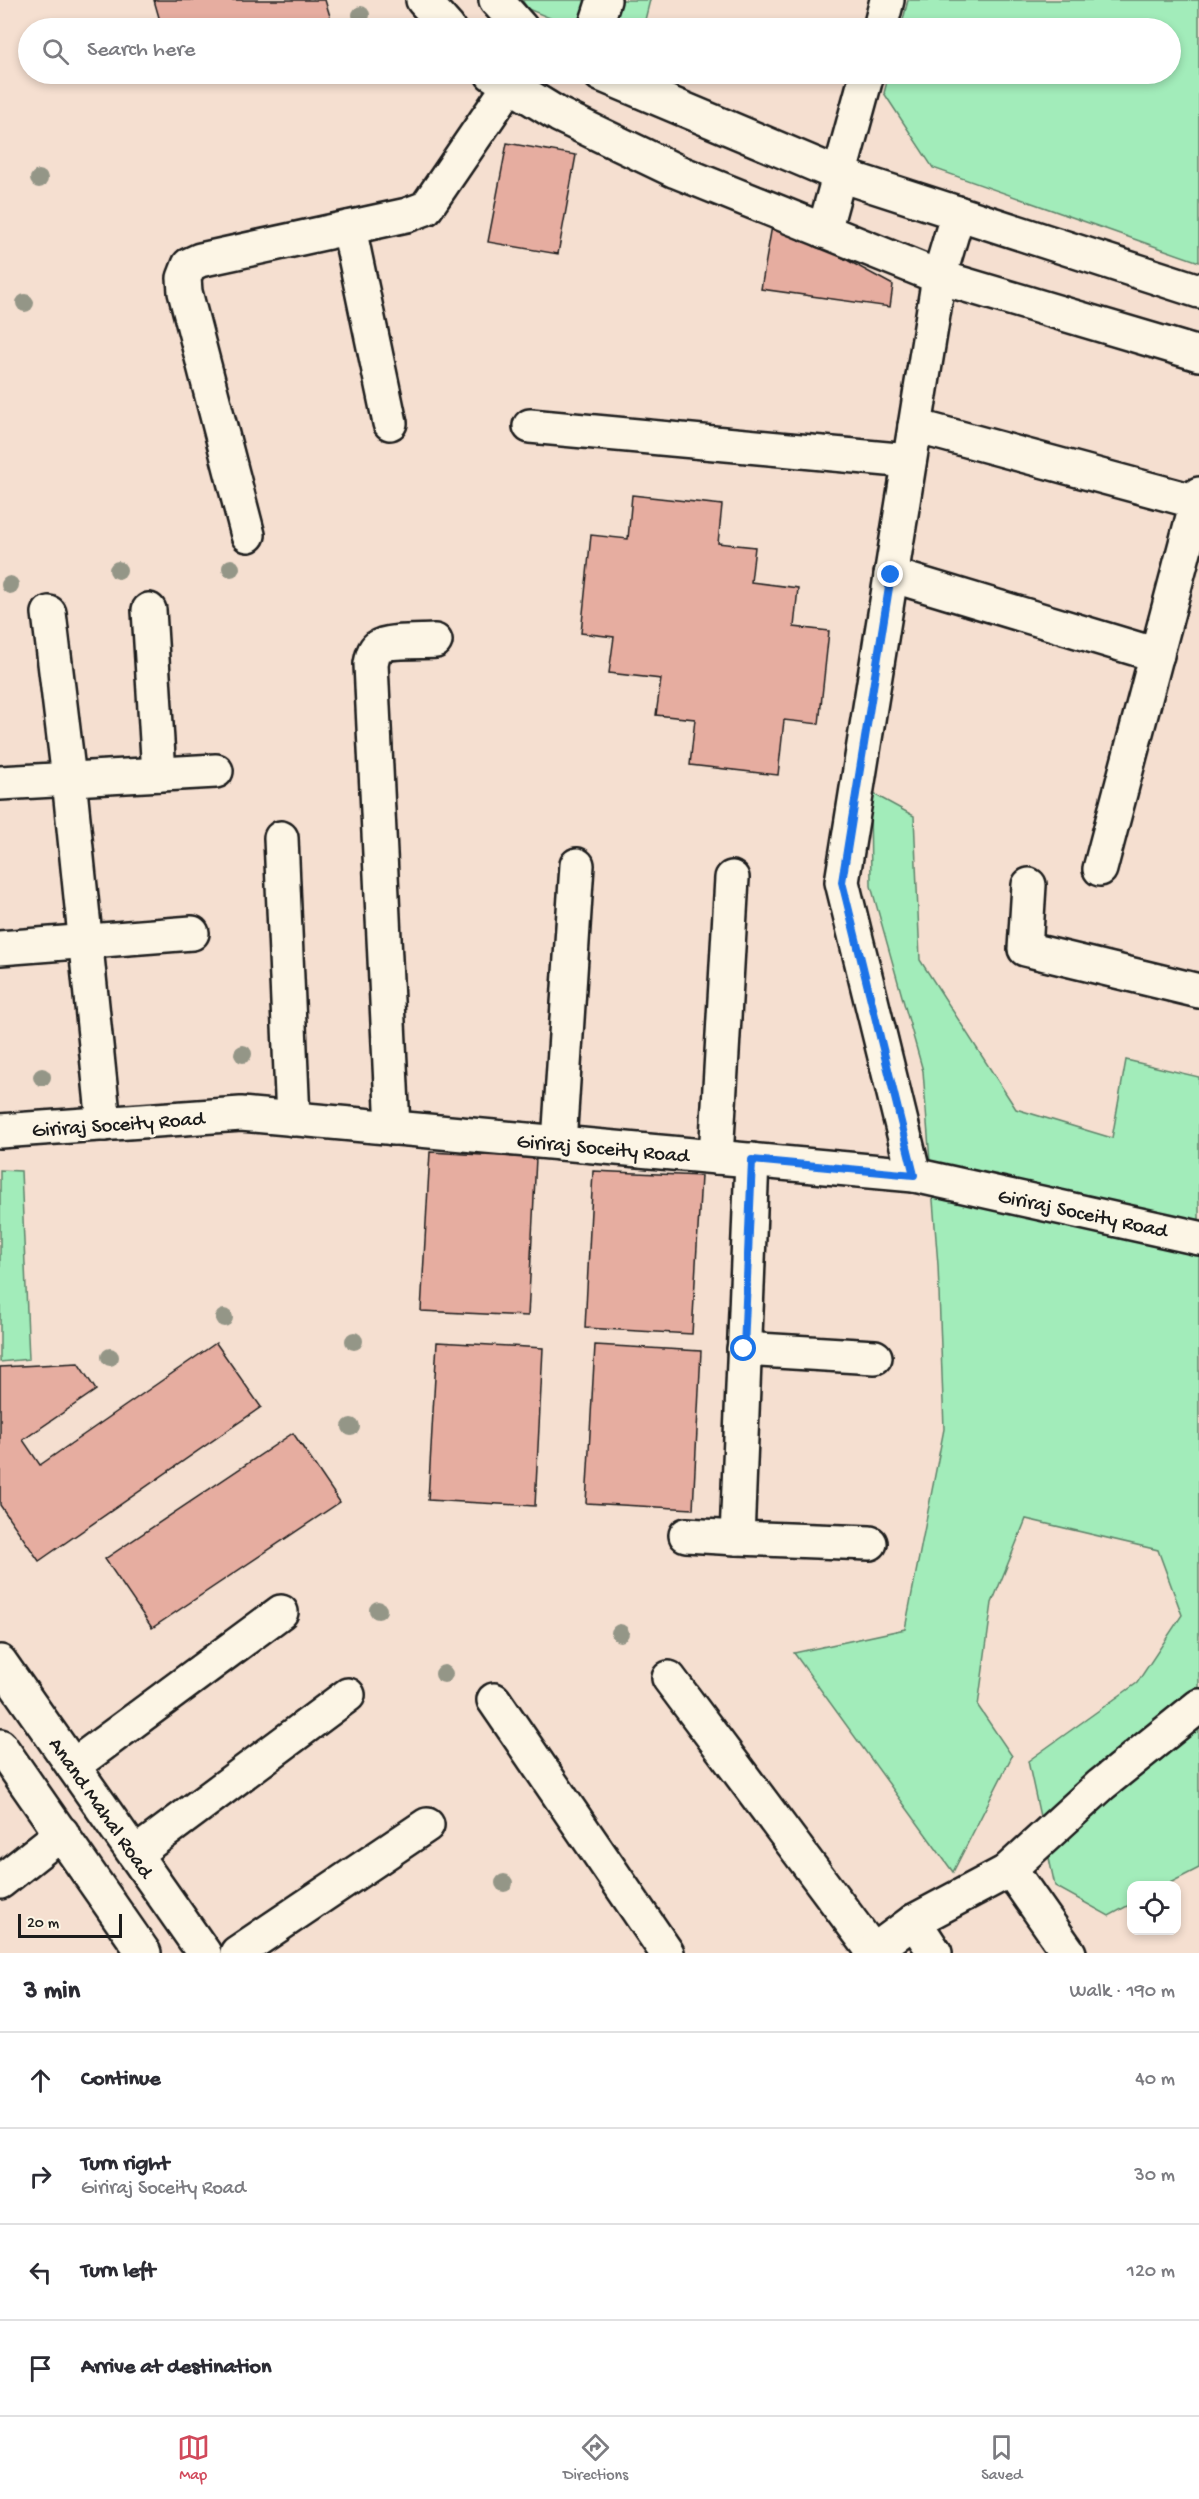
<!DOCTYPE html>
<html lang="en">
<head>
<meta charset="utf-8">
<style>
  body { margin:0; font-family:"Gochi Hand",sans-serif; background:#f2f2f3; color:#2b2b33 }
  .controls { position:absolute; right:18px; bottom:18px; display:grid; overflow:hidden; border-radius:12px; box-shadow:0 3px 9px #0003 }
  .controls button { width:54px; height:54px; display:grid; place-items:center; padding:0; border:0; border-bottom:2px solid #e1e1e2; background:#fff; color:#2b2b33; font:30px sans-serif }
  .scale { position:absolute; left:18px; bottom:15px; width:104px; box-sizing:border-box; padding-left:6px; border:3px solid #1c1c1c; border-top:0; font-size:16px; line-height:21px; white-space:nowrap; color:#1c1c1c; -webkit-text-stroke:4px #fcf5e5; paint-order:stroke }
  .stop { position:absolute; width:18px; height:18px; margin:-14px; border:4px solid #1a73e8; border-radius:50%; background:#fff }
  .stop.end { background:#1a73e8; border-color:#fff; box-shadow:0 2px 6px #0008 }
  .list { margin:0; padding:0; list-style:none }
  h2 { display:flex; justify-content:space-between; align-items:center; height:78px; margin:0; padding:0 24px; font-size:26px }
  h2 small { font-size:20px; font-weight:400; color:#7c7c81 }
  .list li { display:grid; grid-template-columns:39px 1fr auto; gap:18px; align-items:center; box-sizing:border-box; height:96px; padding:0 24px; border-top:2px solid #e1e1e2 }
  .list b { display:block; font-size:22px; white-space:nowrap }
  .list p { margin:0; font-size:20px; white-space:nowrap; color:#7c7c81 }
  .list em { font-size:20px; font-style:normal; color:#7c7c81 }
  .icon { flex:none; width:33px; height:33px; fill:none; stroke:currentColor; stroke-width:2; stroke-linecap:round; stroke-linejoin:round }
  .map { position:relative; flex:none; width:1199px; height:1953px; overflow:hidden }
  .search { position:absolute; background:#fff; box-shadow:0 3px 9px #0003; left:18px; right:18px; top:18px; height:66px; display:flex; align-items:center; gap:15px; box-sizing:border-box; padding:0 21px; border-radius:33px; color:#7c7c81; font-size:22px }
  .sheet { height:462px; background:#fff }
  nav { display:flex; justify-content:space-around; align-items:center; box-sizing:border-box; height:84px; border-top:2px solid #e1e1e2; background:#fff; font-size:16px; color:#7c7c81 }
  nav a { display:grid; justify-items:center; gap:3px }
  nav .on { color:#d1495b }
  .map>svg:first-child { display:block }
</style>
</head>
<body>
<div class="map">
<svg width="1199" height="1953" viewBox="0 0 1199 1953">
  <rect width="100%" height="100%" fill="#f5dfd0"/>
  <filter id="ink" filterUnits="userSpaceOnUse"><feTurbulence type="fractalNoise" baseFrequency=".0167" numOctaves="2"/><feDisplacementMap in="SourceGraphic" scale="12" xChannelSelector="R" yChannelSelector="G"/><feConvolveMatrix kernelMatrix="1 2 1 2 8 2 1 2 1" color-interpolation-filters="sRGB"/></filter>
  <g filter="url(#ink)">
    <g fill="#a2ecba" stroke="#5f846b" stroke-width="1.5">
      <polygon points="522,0 650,0 643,28 574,28 528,9"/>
      <polygon points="908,0 1199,0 1199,262 933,168 884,93 889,74 1170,74 1170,28 901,28"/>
      <polygon points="870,792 914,816 920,960 1016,1109 1112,1138 1126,1060 1199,1077 1199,1868 1166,1885 1132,1886 1131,1904 1109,1916 1055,1886 1028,1761 1137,1683 1182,1615 1158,1550 1026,1519 992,1603 978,1706 1012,1756 953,1872 794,1653 905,1629 944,1429 938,1265 923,1071 871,886"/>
      <polygon points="0,1170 21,1171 29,1359 0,1362"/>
    </g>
    <g fill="#e6ada0" stroke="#1c1c1c" stroke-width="1.5">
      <polygon points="154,0 325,0 333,26 324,28 162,28"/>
      <polygon points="507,143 576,155 558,254 488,242"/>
      <polygon points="773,220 893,285 890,307 761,289"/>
      <polygon points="632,495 722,505 718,543 755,547 751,582 798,588 794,627 829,631 819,724 784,720 778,775 690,765 695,719 656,715 661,679 609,673 614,637 581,633 591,535 628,539"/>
      <polygon points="430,1152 536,1158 528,1316 421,1311"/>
      <polygon points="593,1171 701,1176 692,1334 585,1328"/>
      <polygon points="437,1342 543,1348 535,1506 428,1500"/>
      <polygon points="216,1343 261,1407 39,1561 0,1505 0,1367 78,1363 96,1390 23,1440 40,1465"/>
      <polygon points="595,1345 701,1351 693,1509 586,1503"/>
      <polygon points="293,1433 340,1502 152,1628 105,1559"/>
    </g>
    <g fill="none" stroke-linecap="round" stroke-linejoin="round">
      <defs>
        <g id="minor">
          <polyline points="423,0 448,28"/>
          <polyline points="496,0 521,28"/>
          <polyline points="595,28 604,0"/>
          <polyline points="880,28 887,0"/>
          <polyline points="492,74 559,115 676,171 939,277 1199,354"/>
          <polyline points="600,74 840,175 1199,291"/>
          <polyline points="349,228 390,423"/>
          <polyline points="824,231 867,74"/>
          <polyline points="530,426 909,461"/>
          <polyline points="915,426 1197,502"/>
          <polyline points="248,535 185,292 184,278 189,265 200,260 407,215 426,208 510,85"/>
          <polyline points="891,575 1157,655"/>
          <polyline points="149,610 159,774"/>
          <polyline points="49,613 69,779 104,1124"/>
          <polyline points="0,783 216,771"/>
          <polyline points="281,838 293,1119"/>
          <polyline points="1100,869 1199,494"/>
          <polyline points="1029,885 1025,949 1199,991"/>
          <polyline points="0,948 192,933"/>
          <path d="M393,1128L371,664C372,659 373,651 378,647C387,640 423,642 435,641"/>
          <polyline points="0,1131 241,1114 914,1175 1199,1238"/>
          <polyline points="559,1143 577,865"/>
          <polyline points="716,1157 732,878"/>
          <polyline points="752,1160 737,1538 870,1543"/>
          <polyline points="914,1175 842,882 939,277 958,213"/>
          <polyline points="744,1349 875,1357"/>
          <polyline points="686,1535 737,1538"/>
          <polyline points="669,1678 873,1951"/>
          <polyline points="494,1700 667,1953"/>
          <polyline points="73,1766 281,1612"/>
          <polyline points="135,1854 348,1695"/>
          <polyline points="1006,1872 1015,1876 1069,1953"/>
          <polyline points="0,1882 62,1833"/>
          <polyline points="914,1921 935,1953"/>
          <polyline points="237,1953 427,1825"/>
          <polyline points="871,1953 914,1921 1006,1872 1101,1785 1199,1706"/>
        </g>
        <g id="major">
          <polyline points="0,1662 204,1953"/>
          <polyline points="0,1746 144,1953"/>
        </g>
      </defs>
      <use href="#minor" stroke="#1c1c1c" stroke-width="38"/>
      <use href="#major" stroke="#1c1c1c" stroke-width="38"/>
      <use href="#minor" stroke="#fcf5e5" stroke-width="33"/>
      <use href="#major" stroke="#fcf5e5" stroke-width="33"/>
    </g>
    <g fill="#949687">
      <circle cx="361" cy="15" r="9"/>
      <circle cx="39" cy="179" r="9"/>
      <circle cx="25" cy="303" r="9"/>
      <circle cx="231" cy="568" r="9"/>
      <circle cx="118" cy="570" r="9"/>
      <circle cx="10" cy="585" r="9"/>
      <circle cx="243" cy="1054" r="9"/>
      <circle cx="42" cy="1077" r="9"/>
      <circle cx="224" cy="1318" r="9"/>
      <circle cx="354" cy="1341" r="9"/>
      <circle cx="110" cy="1357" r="9"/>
      <circle cx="351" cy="1427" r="9"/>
      <circle cx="378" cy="1610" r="9"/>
      <circle cx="620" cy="1633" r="9"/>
      <circle cx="444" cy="1674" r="9"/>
      <circle cx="504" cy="1883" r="9"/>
    </g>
  </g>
  <g fill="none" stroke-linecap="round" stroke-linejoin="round" filter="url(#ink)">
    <polyline stroke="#1a73e8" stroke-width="8" points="744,1349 752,1160 914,1175 842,882 891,575"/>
  </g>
  <g text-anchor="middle" stroke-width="6" stroke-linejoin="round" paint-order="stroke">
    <g font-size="21" fill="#1c1c1c" stroke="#fcf5e5">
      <text transform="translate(118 1123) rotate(-4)" y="7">Giriraj Soceity Road</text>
      <text transform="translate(603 1147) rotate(5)" y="7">Giriraj Soceity Road</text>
      <text transform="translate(1083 1212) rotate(12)" y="7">Giriraj Soceity Road</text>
      <text transform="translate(102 1807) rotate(55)" y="7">Anand Mahal Road</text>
    </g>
  </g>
</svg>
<div class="controls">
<button><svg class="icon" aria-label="locate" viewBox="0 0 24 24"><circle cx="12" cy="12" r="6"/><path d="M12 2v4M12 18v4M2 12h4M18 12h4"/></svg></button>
</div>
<div class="scale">20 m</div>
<div class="stop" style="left:744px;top:1349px"></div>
<div class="stop end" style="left:891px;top:575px"></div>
<div class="search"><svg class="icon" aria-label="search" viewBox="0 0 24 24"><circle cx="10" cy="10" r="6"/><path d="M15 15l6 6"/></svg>Search here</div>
</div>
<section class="sheet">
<h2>3 min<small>Walk · 190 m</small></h2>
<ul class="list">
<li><svg class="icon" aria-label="ahead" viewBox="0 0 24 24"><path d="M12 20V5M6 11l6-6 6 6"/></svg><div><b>Continue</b></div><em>40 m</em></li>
<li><svg class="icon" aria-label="right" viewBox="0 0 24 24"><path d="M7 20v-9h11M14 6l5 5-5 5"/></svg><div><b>Turn right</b><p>Giriraj Soceity Road</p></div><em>30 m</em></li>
<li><svg class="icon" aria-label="left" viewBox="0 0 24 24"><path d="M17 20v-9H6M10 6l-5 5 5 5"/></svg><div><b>Turn left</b></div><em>120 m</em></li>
<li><svg class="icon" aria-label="arrive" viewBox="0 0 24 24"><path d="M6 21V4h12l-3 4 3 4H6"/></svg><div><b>Arrive at destination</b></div></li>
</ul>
</section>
<nav>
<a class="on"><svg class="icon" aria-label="map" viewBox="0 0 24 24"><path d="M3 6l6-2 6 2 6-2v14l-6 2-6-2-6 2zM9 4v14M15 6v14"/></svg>Map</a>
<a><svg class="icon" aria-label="directions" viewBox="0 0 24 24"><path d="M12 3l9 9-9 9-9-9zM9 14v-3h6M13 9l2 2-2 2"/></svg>Directions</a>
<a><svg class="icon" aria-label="saved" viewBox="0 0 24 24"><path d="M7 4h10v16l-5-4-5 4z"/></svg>Saved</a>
</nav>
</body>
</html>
